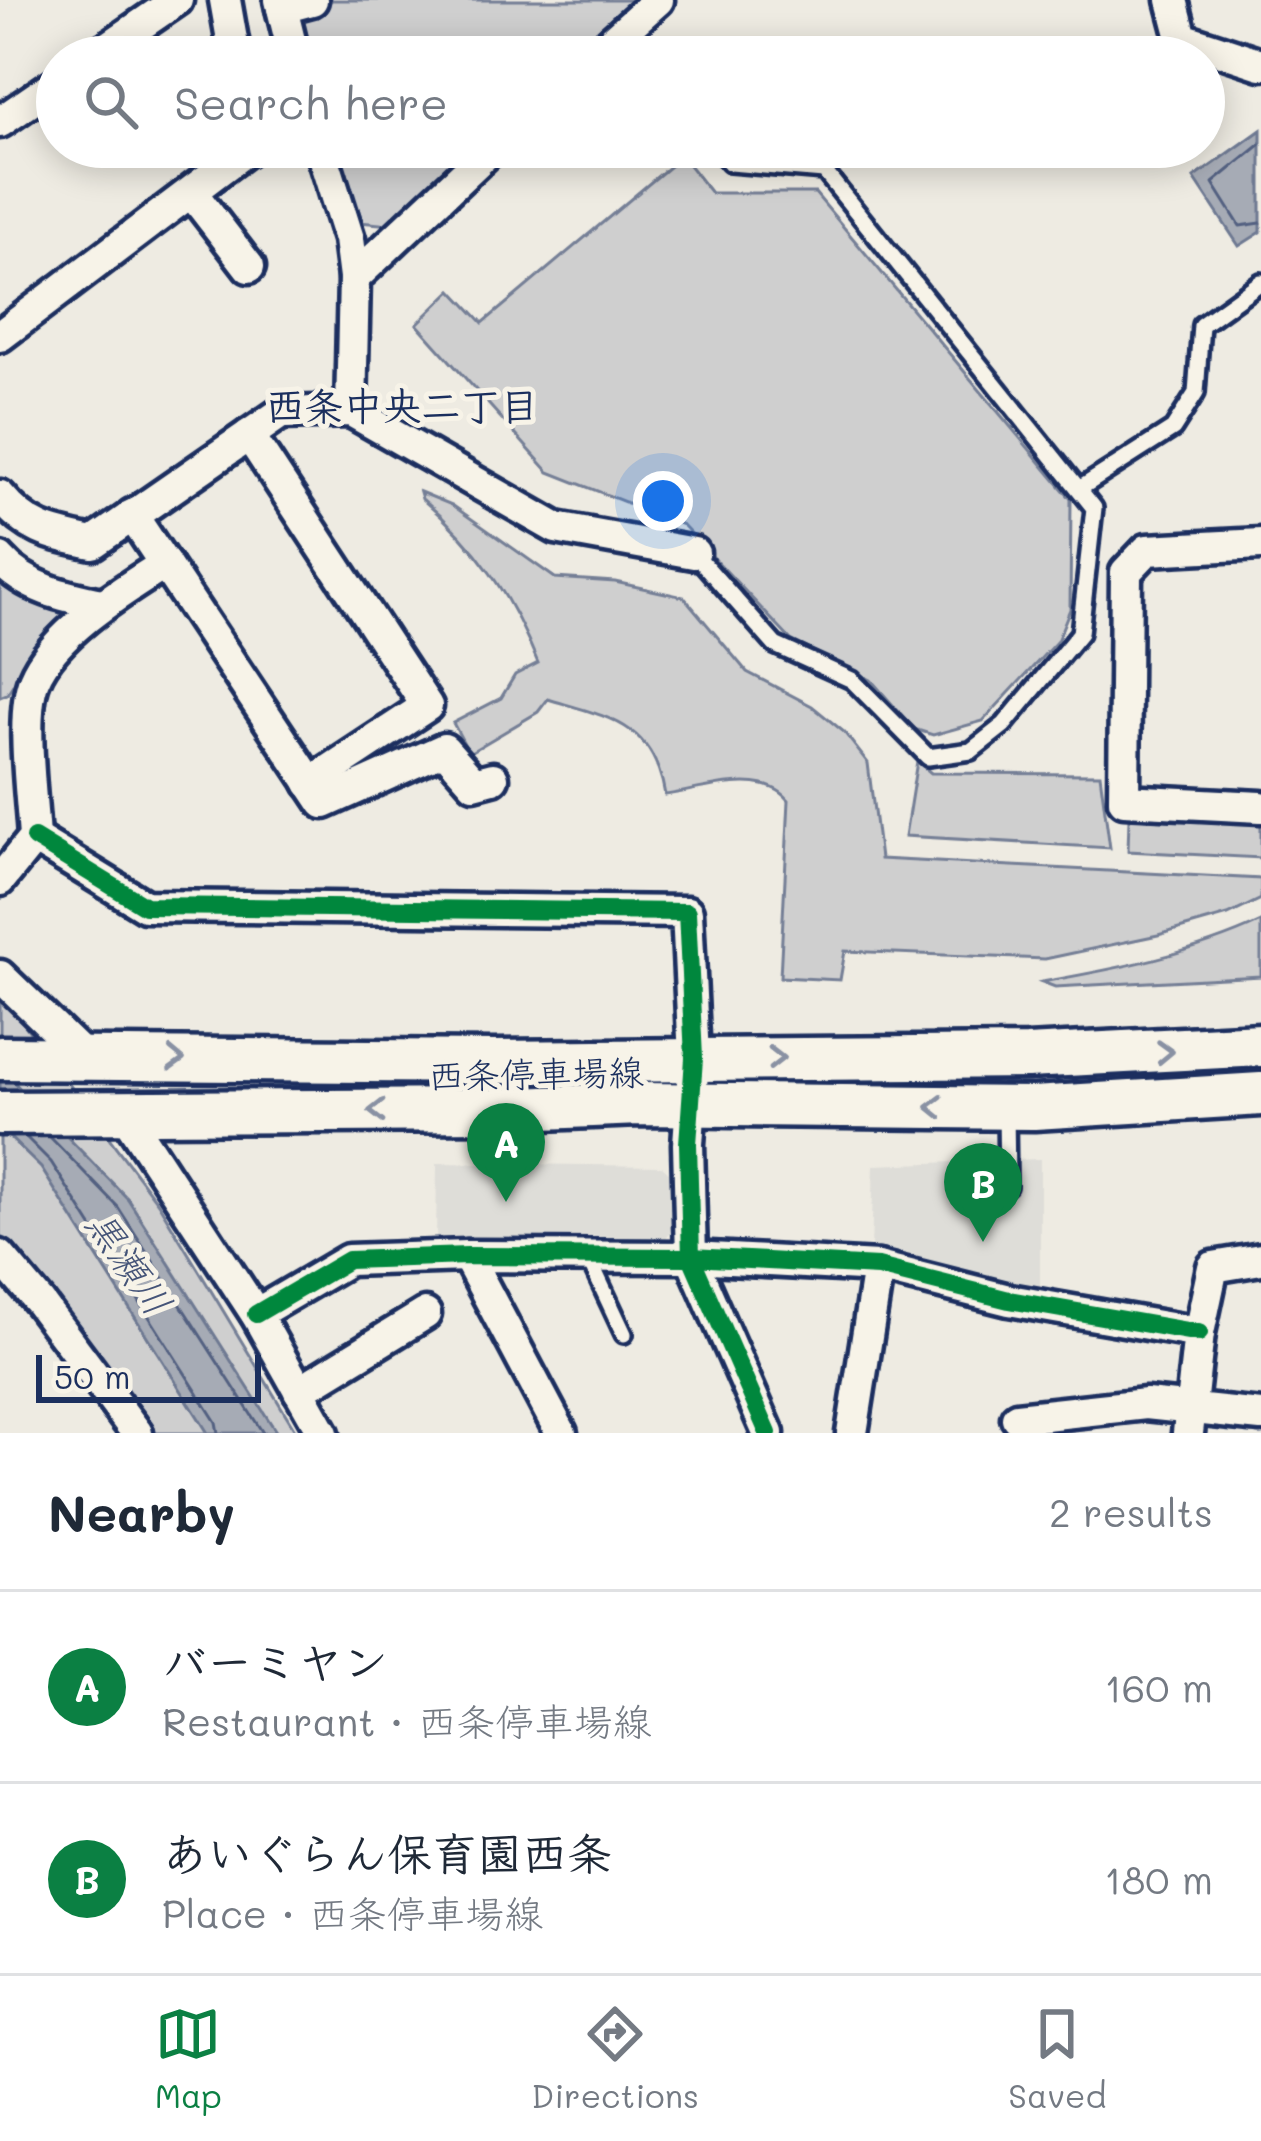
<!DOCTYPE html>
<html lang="en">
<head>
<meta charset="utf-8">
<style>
  body { margin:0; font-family:Mali,"Klee One",sans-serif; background:#f2f2f3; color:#1f2937 }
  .scale { position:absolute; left:36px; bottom:30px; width:225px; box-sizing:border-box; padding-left:12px; border:6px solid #1b2f5e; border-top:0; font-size:33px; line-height:42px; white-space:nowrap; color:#1b2f5e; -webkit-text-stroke:9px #f7f3e8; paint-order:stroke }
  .you { position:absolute; left:663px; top:501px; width:42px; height:42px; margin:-30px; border:9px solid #fff; border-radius:50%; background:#1a73e8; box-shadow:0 0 0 18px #1a73e833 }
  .badge { display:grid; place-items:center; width:78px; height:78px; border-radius:50%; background:#0b8043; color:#fff; font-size:39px; font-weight:700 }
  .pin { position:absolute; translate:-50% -99px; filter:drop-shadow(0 3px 6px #0008) }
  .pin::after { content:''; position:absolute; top:63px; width:42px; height:36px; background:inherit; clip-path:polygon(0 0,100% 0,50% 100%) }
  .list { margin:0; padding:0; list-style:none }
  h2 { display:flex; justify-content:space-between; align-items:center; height:156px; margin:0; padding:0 48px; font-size:51px }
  h2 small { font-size:39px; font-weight:400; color:#747a83 }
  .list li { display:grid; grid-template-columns:78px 1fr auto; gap:36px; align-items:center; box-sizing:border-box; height:192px; padding:0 48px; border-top:3px solid #e0e1e3 }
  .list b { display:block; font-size:45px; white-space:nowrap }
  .list p { margin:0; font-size:39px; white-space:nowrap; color:#747a83 }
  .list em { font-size:39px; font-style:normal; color:#747a83 }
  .icon { flex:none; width:66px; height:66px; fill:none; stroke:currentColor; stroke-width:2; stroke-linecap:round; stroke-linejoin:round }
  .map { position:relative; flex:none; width:1261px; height:1433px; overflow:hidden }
  .search { position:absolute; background:#fff; box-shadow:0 6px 30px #0003; left:36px; right:36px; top:36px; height:132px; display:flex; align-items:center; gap:30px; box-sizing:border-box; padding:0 42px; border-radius:66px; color:#747a83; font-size:45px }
  .sheet { height:540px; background:#fff }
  nav { display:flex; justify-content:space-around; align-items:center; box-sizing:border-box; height:168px; border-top:3px solid #e0e1e3; background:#fff; font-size:33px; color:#747a83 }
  nav a { display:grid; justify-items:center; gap:6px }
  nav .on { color:#0b8043 }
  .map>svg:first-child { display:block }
</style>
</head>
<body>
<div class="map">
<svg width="1261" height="1433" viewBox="0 0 1261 1433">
  <rect width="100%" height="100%" fill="#eeebe2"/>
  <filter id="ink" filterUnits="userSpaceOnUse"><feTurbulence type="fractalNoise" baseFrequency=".00833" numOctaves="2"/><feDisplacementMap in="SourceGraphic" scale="24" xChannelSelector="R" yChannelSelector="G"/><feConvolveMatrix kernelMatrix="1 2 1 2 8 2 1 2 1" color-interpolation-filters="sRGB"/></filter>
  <g filter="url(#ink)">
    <g fill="#deddd8">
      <polygon points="1040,1159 1040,1294 871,1248 874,1165"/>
      <polygon points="437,1163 662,1166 672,1175 673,1227 665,1240 436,1243"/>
    </g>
    <g fill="#cfcfcf" stroke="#757f96" stroke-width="3">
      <polygon points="332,0 637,0 576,57 306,57 296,23"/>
      <polygon points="331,147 477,147 390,225 360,222"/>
      <polygon points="682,156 711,193 815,193 1071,499 1070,609 1057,641 983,721 933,735 914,729 871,680 791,640 683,525 549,472 417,324 452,290 483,323"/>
      <path d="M420,492L452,505L555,578L615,582L684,597L747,672L812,706L844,732L868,763L880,859L1261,879V899L1228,915L1158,935L1045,959L845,951L840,980L780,977L789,800C762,768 702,790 665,795C653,723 611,718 548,699L538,712L469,753L453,723L501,698L515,675L538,663C511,596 477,546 422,499Z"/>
      <polygon points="0,580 32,600 68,606 70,621 30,658 7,694 0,697"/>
      <polygon points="917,761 931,773 1100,774 1110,848 905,836"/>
      <polygon points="1129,818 1261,824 1261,858 1128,851"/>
      <path d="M1261,922V976L1055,987L1042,982C1115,969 1194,954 1261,922Z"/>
      <polygon points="0,992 158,1203 297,1433 153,1433 146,1415 0,1237"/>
    </g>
    <g fill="#a6abb5" stroke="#6e7992" stroke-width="3">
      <polygon points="1261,130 1261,232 1239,246 1194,178"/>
      <polygon points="0,1068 128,1199 277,1433 208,1433 41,1168 0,1128"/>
    </g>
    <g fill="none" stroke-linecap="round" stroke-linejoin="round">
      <g stroke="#536181" stroke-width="3">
        <polyline points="1261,144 1213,183 1240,226 1261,223"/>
        <polyline points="26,1137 51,1162 216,1422 218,1433"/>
        <polyline points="50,1137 118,1207 263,1433"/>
      </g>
      <defs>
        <g id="lane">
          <polyline points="618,35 637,57"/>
          <polyline points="1079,489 1173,429 1196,393 1201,325 1261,282"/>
          <polyline points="694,553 775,645 852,680 928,757 971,751 1004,725 1080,633 1094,508 824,171 730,163 716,147"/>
          <polyline points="1006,1111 1007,1186"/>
          <polyline points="588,1257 624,1334"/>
        </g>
        <g id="street">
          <polyline points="225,0 235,57"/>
          <polyline points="280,0 294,57"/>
          <polyline points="1172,0 1182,38 1261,64"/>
          <polyline points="282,8 312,0"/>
          <polyline points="94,57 177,0"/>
          <polyline points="594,57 658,0"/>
          <polyline points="0,122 57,83"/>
          <polyline points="320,147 349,239 354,278 351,411"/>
          <polyline points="192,193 249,267"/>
          <polyline points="354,278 493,147"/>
          <polyline points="0,336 250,147"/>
          <polyline points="249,435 427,706 310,783"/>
          <path d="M0,496C28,530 50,534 93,543L281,413L351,411L556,528L694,553"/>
          <polyline points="132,515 324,803 444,749 474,783 493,778"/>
          <polyline points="1261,544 1147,550 1126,572 1124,800 1261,807"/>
          <path d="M0,559C25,588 66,597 102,604"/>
          <polyline points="34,838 145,906 687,912 694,1058 688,1144 691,1257 768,1433"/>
          <path d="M0,880L34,838C32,799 20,714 34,680C53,633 124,590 165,564"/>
          <polyline points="0,976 83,1056"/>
          <polyline points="123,1111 256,1314 323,1433"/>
          <polyline points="0,1256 40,1303 137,1433"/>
          <polyline points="467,1256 561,1433"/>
          <polyline points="256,1314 348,1260 467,1256 691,1257 878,1267 1009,1300 1199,1333"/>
          <polyline points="299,1391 425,1314"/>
          <polyline points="1017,1418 1146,1404 1261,1416"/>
          <polyline points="852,1433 878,1267"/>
          <polyline points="1188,1433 1199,1333 1213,1267 1261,1259"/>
        </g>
        <g id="secondary">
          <polyline points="0,1058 495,1062 1027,1057 1261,1045"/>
          <polyline points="0,1113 494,1110 640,1104 1034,1108 1261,1094"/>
        </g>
      </defs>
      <use href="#lane" stroke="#1b2f5e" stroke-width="24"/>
      <use href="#street" stroke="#1b2f5e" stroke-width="39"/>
      <use href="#secondary" stroke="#1b2f5e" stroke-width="51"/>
      <use href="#lane" stroke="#f7f3e8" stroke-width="15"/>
      <use href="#street" stroke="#f7f3e8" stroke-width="30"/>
      <use href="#secondary" stroke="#f7f3e8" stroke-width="42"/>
      <defs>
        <g id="cycleway">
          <polyline points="34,838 145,906 687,912 694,1058 688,1144 691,1257 768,1433"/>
          <polyline points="256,1314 348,1260 467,1256 691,1257 878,1267 1009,1300 1199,1333"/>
        </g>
      </defs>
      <use href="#cycleway" stroke="#f7f3e8" stroke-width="26"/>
      <use href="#cycleway" stroke="#00873e" stroke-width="18"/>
    </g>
    <defs><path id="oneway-chevron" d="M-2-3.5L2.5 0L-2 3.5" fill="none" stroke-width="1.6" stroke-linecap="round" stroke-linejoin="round" transform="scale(3)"/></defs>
    <g stroke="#8991a3">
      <use href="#oneway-chevron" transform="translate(1165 1052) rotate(-2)"/>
      <use href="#oneway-chevron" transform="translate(776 1058)"/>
      <use href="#oneway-chevron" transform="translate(176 1059) rotate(2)"/>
      <use href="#oneway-chevron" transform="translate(935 1107) rotate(-179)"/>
      <use href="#oneway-chevron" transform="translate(377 1111) rotate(180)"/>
    </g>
  </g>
  <g text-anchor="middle" stroke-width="10" stroke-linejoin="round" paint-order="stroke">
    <g font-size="36" fill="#1b2f5e" stroke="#f7f3e8">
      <text transform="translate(536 1074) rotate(-1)" y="13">西条停車場線</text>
    </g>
    <g font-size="39" font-weight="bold" fill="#1b2f5e" stroke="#f7f3e8">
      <text x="402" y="420">西条中央二丁目</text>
    </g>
    <g font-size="39" font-style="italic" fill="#455478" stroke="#f7f3e8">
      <text transform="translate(129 1263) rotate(55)" y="14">黒瀬川</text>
    </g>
  </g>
</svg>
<div class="scale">50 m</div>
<div class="you"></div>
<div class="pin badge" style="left:506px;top:1202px">A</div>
<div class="pin badge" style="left:983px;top:1242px">B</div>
<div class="search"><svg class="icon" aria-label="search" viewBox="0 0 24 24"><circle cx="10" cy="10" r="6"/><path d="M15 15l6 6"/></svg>Search here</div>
</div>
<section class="sheet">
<h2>Nearby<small>2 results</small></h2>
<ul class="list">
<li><span class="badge">A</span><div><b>バーミヤン</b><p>Restaurant · 西条停車場線</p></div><em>160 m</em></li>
<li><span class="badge">B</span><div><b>あいぐらん保育園西条</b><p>Place · 西条停車場線</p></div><em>180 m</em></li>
</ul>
</section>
<nav>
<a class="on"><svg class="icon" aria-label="map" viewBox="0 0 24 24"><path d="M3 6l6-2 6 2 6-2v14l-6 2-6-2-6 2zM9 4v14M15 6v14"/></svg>Map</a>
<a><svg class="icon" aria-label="directions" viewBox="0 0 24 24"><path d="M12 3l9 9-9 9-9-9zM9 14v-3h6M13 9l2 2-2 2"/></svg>Directions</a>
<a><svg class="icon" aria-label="saved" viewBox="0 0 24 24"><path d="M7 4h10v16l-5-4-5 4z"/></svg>Saved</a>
</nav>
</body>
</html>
